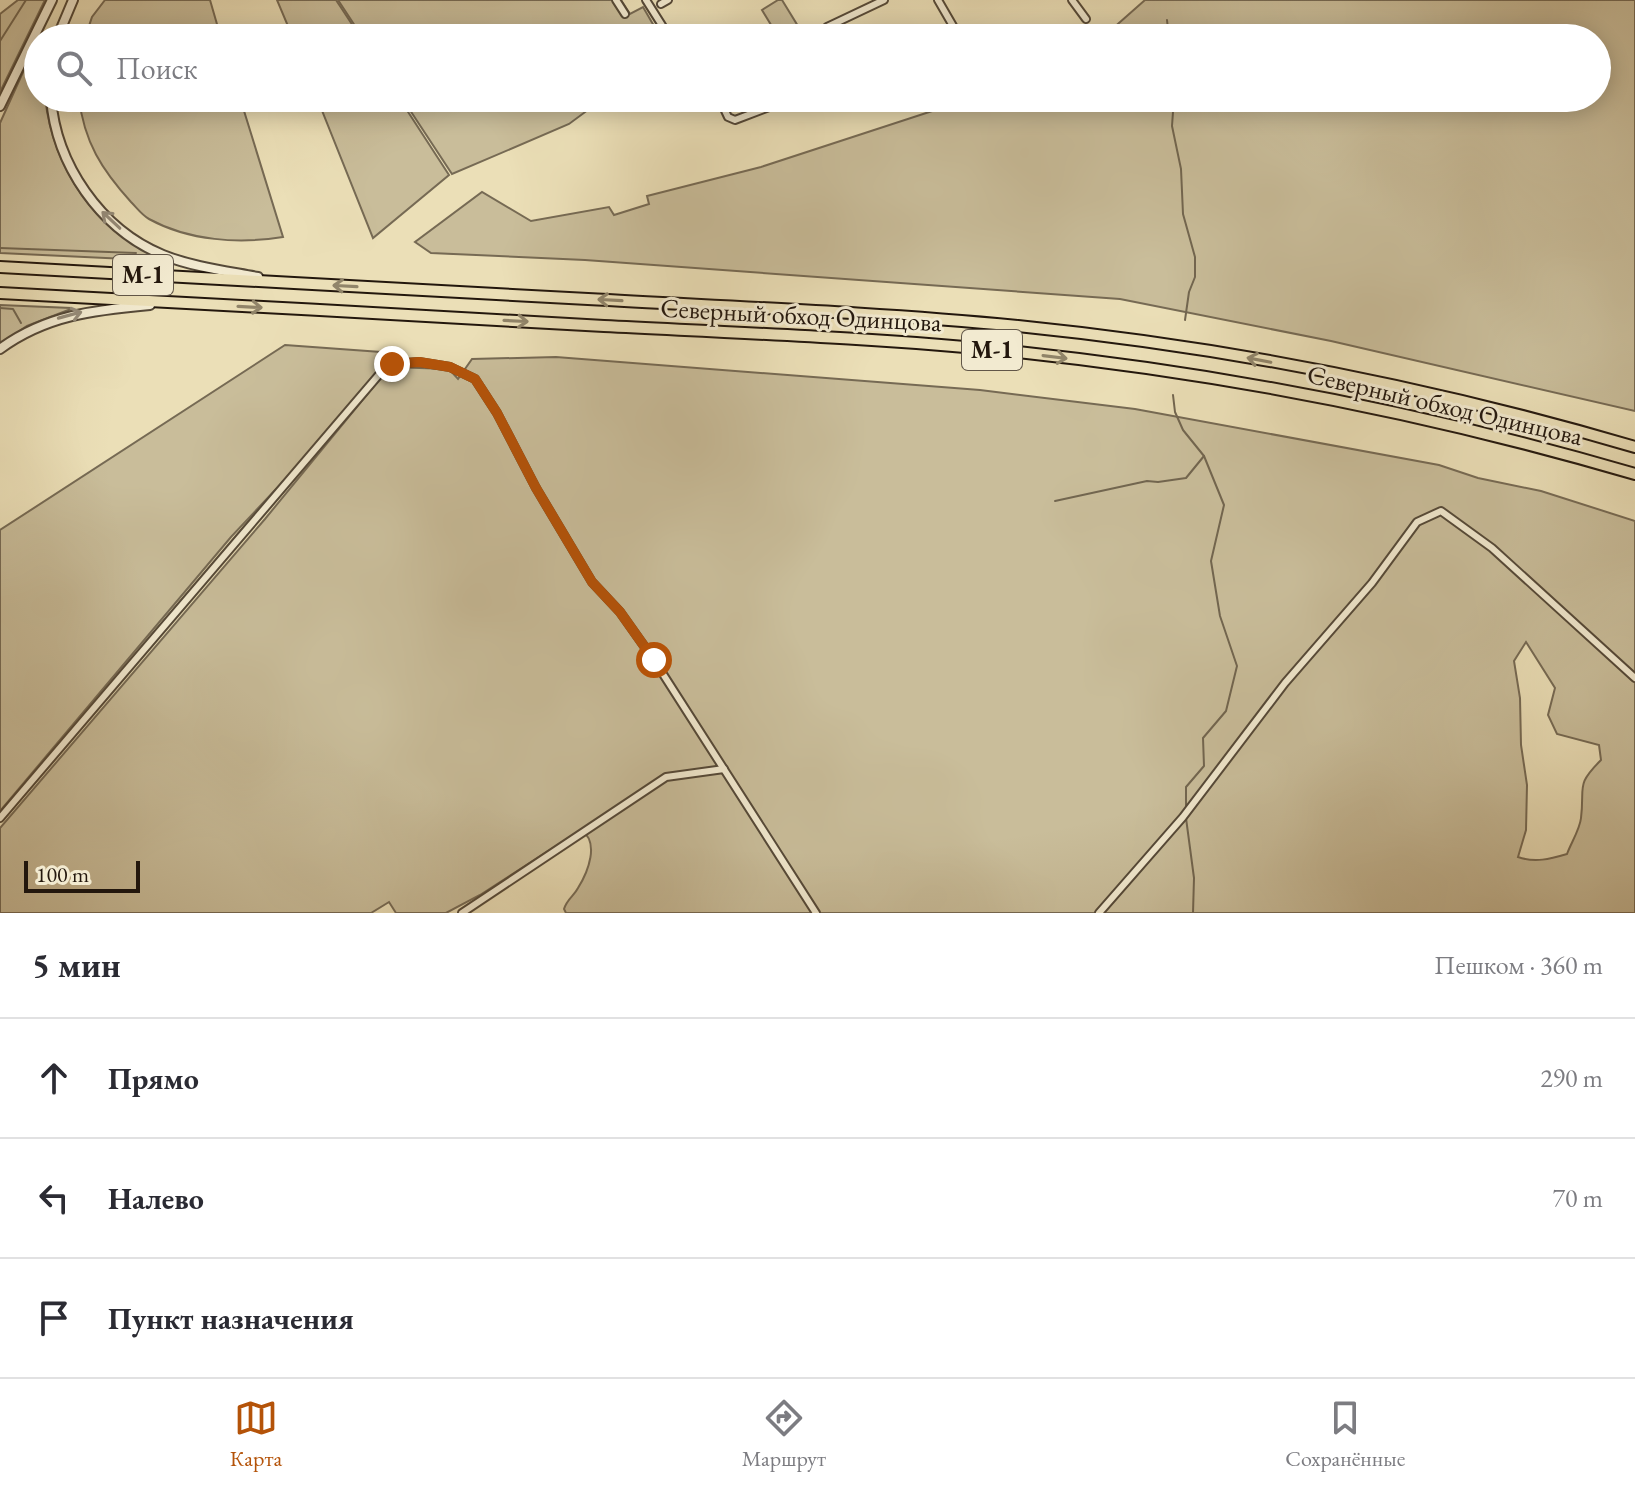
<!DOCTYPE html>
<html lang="ru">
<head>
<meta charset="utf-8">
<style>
  body { margin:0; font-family:"EB Garamond",serif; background:#f2f2f3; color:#2b2b33 }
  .scale { position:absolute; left:24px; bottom:20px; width:116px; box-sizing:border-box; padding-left:8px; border:4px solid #23170d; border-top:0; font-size:22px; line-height:28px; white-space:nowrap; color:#23170d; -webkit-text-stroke:6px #f2ead0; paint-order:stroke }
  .stop { position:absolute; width:24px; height:24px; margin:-18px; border:6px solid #b45309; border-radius:50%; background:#fff }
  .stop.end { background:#b45309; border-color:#fff; box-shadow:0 2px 8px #0008 }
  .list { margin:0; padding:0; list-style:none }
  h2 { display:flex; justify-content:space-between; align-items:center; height:104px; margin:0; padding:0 32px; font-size:34px }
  h2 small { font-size:26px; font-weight:400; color:#7c7c81 }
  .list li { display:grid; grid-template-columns:52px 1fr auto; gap:24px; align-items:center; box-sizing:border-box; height:120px; padding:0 32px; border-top:2px solid #e1e1e2 }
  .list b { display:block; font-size:30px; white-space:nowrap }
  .list em { font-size:26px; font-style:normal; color:#7c7c81 }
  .icon { flex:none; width:44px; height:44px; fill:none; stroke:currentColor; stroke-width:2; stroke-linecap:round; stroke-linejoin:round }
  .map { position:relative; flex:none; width:1635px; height:913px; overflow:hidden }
  .search { position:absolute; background:#fff; box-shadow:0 4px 20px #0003; left:24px; right:24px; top:24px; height:88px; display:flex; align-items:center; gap:20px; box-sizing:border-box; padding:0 28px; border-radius:44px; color:#7c7c81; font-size:30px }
  .sheet { height:464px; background:#fff }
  nav { display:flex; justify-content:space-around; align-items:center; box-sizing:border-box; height:112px; border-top:2px solid #e1e1e2; background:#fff; font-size:22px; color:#7c7c81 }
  nav a { display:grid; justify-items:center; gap:4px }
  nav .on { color:#b45309 }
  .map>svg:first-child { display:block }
</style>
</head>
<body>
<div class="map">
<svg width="1635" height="913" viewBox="0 0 1635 913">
  <rect width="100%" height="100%" fill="#ebdfb7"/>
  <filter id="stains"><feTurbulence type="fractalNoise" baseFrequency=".0025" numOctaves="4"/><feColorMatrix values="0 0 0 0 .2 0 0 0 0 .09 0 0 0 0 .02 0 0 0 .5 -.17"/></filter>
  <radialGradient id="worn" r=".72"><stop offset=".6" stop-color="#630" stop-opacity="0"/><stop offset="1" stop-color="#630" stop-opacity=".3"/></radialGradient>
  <g fill="#c9bd9a" stroke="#766a54" stroke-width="2" fill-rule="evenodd">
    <polygon points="18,0 45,0 0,92 0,14"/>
    <polygon points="105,0 210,0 221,38 85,38 92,17"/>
    <polygon points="277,0 336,0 361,38 293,38"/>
    <polygon points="338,0 621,0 630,14 643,7 661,38 363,38"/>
    <polygon points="778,0 782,0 801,31 789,38 779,38 762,10"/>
    <polygon points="1145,0 1635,0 1635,411 1331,341 1120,299 585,260 431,253 415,242 482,192 531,221 609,207 614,215 649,204 647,196 761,167 972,98 1597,98 1597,38 1102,38"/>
    <path d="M38,39V98H45C54,172 98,236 169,261L0,253V123Z"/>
    <path d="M79,98H240L283,237C239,244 189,241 149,219C142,215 137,208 131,202C102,170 84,142 79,98Z"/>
    <polygon points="317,98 399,98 449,175 373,238"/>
    <polygon points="402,98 604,98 569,124 452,174"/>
    <polygon points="0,305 71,308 71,309 27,326 0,344"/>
    <path d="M285,345L381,352L392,364L391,367L449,369L458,379L472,359L556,357L980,390L1135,409L1439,465L1478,478L1541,491L1635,521V913H566L564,909C567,899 574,896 578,888C588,872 600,842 581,830L480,895L446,913H396L389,902L371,913H0V828L265,519L383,375L231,537L0,811V530ZM1526,642L1555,688L1548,715L1557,734L1599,745L1601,760C1575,786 1585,786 1581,818C1580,829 1571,843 1567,854C1550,859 1535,863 1518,857L1526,830L1527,785L1521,745L1520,698L1514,661Z"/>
  </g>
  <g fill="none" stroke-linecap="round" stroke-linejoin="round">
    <g stroke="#726650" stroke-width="2">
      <polyline points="1167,20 1169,38"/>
      <polyline points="0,41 26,0"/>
      <polyline points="1174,98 1172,126 1181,169 1183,214 1195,257 1195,277 1189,292 1185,320"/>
      <polyline points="0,248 136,253"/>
      <polyline points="0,308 13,309 21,323"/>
      <polyline points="1173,395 1175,412 1183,430 1204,456 1224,505 1211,561 1220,616 1237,666 1226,711 1203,738 1204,766 1186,787 1186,808"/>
      <polyline points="1055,501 1147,481 1158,482 1186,478 1204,456"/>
      <polyline points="1186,818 1194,878 1193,913"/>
    </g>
    <defs>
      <g id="minor">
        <polyline points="616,0 625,14"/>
        <polyline points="646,0 670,38"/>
        <polyline points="938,0 960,38"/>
        <polyline points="1072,0 1086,19"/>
        <polyline points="661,4 668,0"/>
        <polyline points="827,38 824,32 827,27 884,0"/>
        <polyline points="719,98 728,117 735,120 793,98"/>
        <polyline points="0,818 383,370 392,364 419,362 450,367 475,379 497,413 536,488 592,582 620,612 654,660 816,913"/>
        <polyline points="462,913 666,777 724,769"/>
        <polyline points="1099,913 1183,817 1285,683 1372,583 1417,522 1441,511 1492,548 1635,678"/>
      </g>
      <g id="tertiary">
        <polyline points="57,38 73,0"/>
        <path d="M51,98C56,164 100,229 163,255C193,267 226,271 258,277"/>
        <polyline points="0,106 52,0"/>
        <path d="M0,349C46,315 95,310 150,305"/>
      </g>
      <g id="trunk">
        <path d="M0,267C196,278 392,288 588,299C731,307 875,312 1018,326C1226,347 1435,388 1635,447"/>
        <path d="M0,293C201,304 403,314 604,326C742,333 880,338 1018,352C1226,374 1434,415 1635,474"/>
      </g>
    </defs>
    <use href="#minor" stroke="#554938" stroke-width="10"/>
    <use href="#tertiary" stroke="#554938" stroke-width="12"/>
    <use href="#trunk" stroke="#23170d" stroke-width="14"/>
    <use href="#minor" stroke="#f2ead0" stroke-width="6"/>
    <use href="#tertiary" stroke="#f2ead0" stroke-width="8"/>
    <use href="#trunk" stroke="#ebdfb7" stroke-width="10"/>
  </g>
  <defs><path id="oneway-shaft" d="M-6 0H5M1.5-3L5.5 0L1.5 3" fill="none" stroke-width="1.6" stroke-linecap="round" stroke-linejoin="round" transform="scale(2)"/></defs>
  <g stroke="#958b78">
    <use href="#oneway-shaft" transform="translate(111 220) rotate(-137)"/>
    <use href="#oneway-shaft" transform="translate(70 315) rotate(-15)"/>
  </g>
  <g stroke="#91856a">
    <use href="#oneway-shaft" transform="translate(345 286) rotate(-177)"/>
    <use href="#oneway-shaft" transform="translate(610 300) rotate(-177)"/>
    <use href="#oneway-shaft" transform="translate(250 307) rotate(3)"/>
    <use href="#oneway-shaft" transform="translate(516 321) rotate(3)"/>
    <use href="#oneway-shaft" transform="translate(1055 357) rotate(7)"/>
    <use href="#oneway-shaft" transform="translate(1259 360) rotate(-169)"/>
  </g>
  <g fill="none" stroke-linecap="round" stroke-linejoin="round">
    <polyline stroke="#b45309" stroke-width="10" points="392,364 419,362 450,367 475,379 497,413 536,488 592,582 620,612 654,660"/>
  </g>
  <g text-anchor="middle" stroke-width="6" stroke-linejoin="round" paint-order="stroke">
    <g fill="#f2ead0" stroke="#615648" stroke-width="2">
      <rect x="113" y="255" width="60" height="40" rx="6"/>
      <rect x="962" y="330" width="60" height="40" rx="6"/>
    </g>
    <g font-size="24" font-weight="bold" fill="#23170d">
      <text x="143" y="283">М-1</text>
      <text x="992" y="358">М-1</text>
    </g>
    <g font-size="26" fill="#23170d" stroke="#f2ead0">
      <text transform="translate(801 315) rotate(3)" y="9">Северный обход Одинцова</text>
      <text transform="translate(1445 405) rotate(13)" y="9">Северный обход Одинцова</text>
    </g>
  </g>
  <rect width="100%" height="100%" filter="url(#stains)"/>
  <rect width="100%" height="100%" fill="url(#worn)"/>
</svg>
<div class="scale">100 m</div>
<div class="stop" style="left:654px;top:660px"></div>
<div class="stop end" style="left:392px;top:364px"></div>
<div class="search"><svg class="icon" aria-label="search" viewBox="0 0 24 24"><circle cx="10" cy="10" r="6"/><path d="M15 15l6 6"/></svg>Поиск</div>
</div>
<section class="sheet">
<h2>5 мин<small>Пешком · 360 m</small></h2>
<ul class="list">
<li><svg class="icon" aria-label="ahead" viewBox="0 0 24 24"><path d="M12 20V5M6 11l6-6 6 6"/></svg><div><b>Прямо</b></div><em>290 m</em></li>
<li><svg class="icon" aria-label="left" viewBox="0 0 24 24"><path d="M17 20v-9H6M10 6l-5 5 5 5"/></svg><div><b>Налево</b></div><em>70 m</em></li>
<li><svg class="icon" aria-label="arrive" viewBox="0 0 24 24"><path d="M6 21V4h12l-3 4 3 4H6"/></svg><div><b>Пункт назначения</b></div></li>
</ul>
</section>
<nav>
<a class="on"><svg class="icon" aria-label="map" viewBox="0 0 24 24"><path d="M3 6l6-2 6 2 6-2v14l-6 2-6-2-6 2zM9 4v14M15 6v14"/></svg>Карта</a>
<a><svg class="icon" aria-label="directions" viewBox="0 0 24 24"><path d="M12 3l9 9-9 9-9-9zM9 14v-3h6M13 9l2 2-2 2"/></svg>Маршрут</a>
<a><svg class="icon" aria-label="saved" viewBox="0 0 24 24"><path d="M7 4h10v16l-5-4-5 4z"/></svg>Сохранённые</a>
</nav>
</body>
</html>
